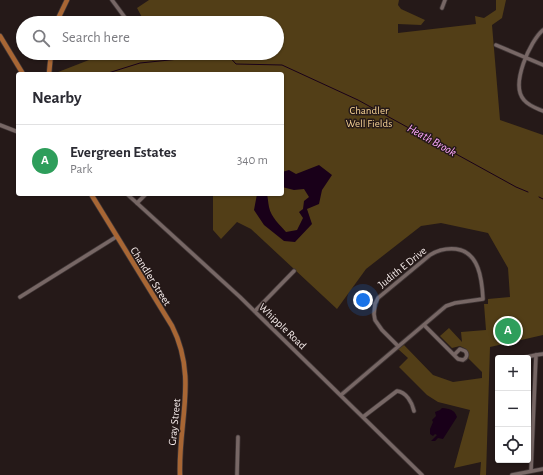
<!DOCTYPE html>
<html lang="en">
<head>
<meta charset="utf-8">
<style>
  body { margin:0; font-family:"Alegreya Sans",sans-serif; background:#f7f7f7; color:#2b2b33 }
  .controls { position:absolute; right:12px; bottom:12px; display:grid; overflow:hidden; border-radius:4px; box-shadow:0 1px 3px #0004 }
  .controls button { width:36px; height:36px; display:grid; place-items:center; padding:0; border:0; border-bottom:1px solid #e1e1e2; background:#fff; color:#2b2b33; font:20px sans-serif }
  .you { position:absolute; left:363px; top:300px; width:14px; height:14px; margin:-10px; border:3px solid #fff; border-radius:50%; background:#1a73e8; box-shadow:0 0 0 6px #1a73e833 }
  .badge { display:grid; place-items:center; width:26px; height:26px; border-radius:50%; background:#ea580c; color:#fff; font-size:13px; font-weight:700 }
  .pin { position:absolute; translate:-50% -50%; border:2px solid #fff; box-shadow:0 1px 4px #0006 }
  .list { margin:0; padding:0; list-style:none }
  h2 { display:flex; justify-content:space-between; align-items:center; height:52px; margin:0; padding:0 16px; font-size:17px }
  h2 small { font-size:13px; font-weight:400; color:#7c7c81 }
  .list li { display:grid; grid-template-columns:26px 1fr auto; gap:12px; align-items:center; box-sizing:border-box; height:72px; padding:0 16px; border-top:1px solid #e1e1e2 }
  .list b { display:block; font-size:15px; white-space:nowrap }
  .list p { margin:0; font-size:13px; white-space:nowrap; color:#7c7c81 }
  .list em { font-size:13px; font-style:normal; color:#7c7c81 }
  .icon { flex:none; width:22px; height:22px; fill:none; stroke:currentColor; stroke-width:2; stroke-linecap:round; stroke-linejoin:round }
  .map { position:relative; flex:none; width:543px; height:475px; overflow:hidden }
  .search { position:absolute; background:#fff; box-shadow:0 1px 3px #0004; left:16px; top:16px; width:268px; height:44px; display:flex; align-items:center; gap:10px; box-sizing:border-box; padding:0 14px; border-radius:22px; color:#7c7c81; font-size:15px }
  .panel { position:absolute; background:#fff; box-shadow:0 1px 3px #0004; left:16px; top:72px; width:268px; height:124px; border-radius:4px }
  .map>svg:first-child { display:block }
</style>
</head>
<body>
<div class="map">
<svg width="543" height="475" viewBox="0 0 543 475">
  <rect width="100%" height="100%" fill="#251918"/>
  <polygon fill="#523e17" points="149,0 399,0 398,5 401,9 425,20 421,25 398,24 398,33 476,24 475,16 484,18 496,10 496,0 506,0 502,18 492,25 500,120 543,135 543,335 490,347 486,475 480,475 481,462 454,468 470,410 438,402 427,395 399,367 408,358 398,349 404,345 433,375 453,382 482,378 482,372 468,358 469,354 466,349 460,346 452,348 440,336 449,328 462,342 461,332 486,330 484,304 488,304 488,299 510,297 508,268 488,233 441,223 421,226 366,269 337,309 251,229 237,222 221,239 213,230 213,194 282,194 282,74 53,74 107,53 277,53 277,23 145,23 137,8"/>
  <g fill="#190019">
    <path d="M319,165L332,175L322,190L319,204L307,209L312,224L295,242L284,241L264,225L254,210L257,194H267C268,199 268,202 269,207C271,217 280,225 286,232L297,230L303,218L299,212L303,209L304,201L309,197L304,189L294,190L282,187V172L289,170L296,174Z"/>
    <path d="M442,408C450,409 454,409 457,417L443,439L438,438L435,441H431L437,435L435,434L433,436L430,434V429L433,422L432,420L436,416L435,412L440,410Z"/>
  </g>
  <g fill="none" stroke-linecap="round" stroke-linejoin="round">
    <g stroke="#190019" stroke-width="1">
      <polyline points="226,53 236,64 282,65 358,100 516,187 528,192"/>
      <polyline points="105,74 140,63 189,58 209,53"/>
      <polyline points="539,197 543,199"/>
    </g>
    <defs>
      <g id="minor">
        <polyline points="112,0 129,23"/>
        <polyline points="442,8 445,0"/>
        <polyline points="120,23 124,17"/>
        <path d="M543,30C530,41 510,85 524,100C529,106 536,108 543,111"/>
        <polyline points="496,45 543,65"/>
        <polyline points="0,125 18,132"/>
        <polyline points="127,194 240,297 422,475"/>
        <polyline points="137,203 146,194"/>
        <polyline points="20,297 116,237"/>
        <polyline points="255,311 294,271"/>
        <path d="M424,325L458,359L463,360C467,358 468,354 465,351L460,349L454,355"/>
        <polyline points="522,358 536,355"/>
        <path d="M341,395L446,306L455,303L483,299C482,279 479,252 456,249C446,248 438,250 430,255L378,298L375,304L374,314L375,320L382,330L398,346"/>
        <path d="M363,417L397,391C406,392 412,402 414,411"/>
        <polyline points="531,471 536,355 543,354"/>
        <polyline points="237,475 238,437"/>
        <polyline points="512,475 543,469"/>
      </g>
      <g id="major">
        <polyline points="56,23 67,0"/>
        <polyline points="0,36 23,74"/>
        <polyline points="49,74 51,53"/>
        <path d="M91,194L172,326C198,377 178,422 180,475"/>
      </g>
    </defs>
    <use href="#minor" stroke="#413737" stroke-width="5"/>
    <use href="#major" stroke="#413737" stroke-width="6"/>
    <use href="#minor" stroke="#776765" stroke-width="3.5"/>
    <use href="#major" stroke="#a86634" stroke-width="4.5"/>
  </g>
  <g text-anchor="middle" stroke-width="3" stroke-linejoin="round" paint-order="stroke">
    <g font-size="11" fill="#f7d395" stroke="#251918">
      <text x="369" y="114">Chandler<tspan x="369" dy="13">Well Fields</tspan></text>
    </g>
    <g font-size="11" fill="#f6eceb" stroke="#251918">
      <text transform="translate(402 267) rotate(-39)" y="4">Judith E Drive</text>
      <text transform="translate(151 276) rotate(58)" y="4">Chandler Street</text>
      <text transform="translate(283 326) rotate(44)" y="4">Whipple Road</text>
      <text transform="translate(174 422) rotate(-84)" y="4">Gray Street</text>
    </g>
    <g font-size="12" font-style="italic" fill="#fda6fb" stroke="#251918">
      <text transform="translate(432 140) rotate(29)" y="4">Heath Brook</text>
    </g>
  </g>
</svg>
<div class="controls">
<button>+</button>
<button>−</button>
<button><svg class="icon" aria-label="locate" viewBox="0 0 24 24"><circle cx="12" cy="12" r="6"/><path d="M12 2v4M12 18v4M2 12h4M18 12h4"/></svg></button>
</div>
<div class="you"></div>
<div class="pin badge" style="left:508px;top:331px;background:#2e9e5b">A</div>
<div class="search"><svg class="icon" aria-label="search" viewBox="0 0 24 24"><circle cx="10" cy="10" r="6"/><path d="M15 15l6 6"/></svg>Search here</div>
<section class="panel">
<h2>Nearby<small></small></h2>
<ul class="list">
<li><span class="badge" style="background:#2e9e5b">A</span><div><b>Evergreen Estates</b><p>Park</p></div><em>340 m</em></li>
</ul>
</section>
</div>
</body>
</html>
